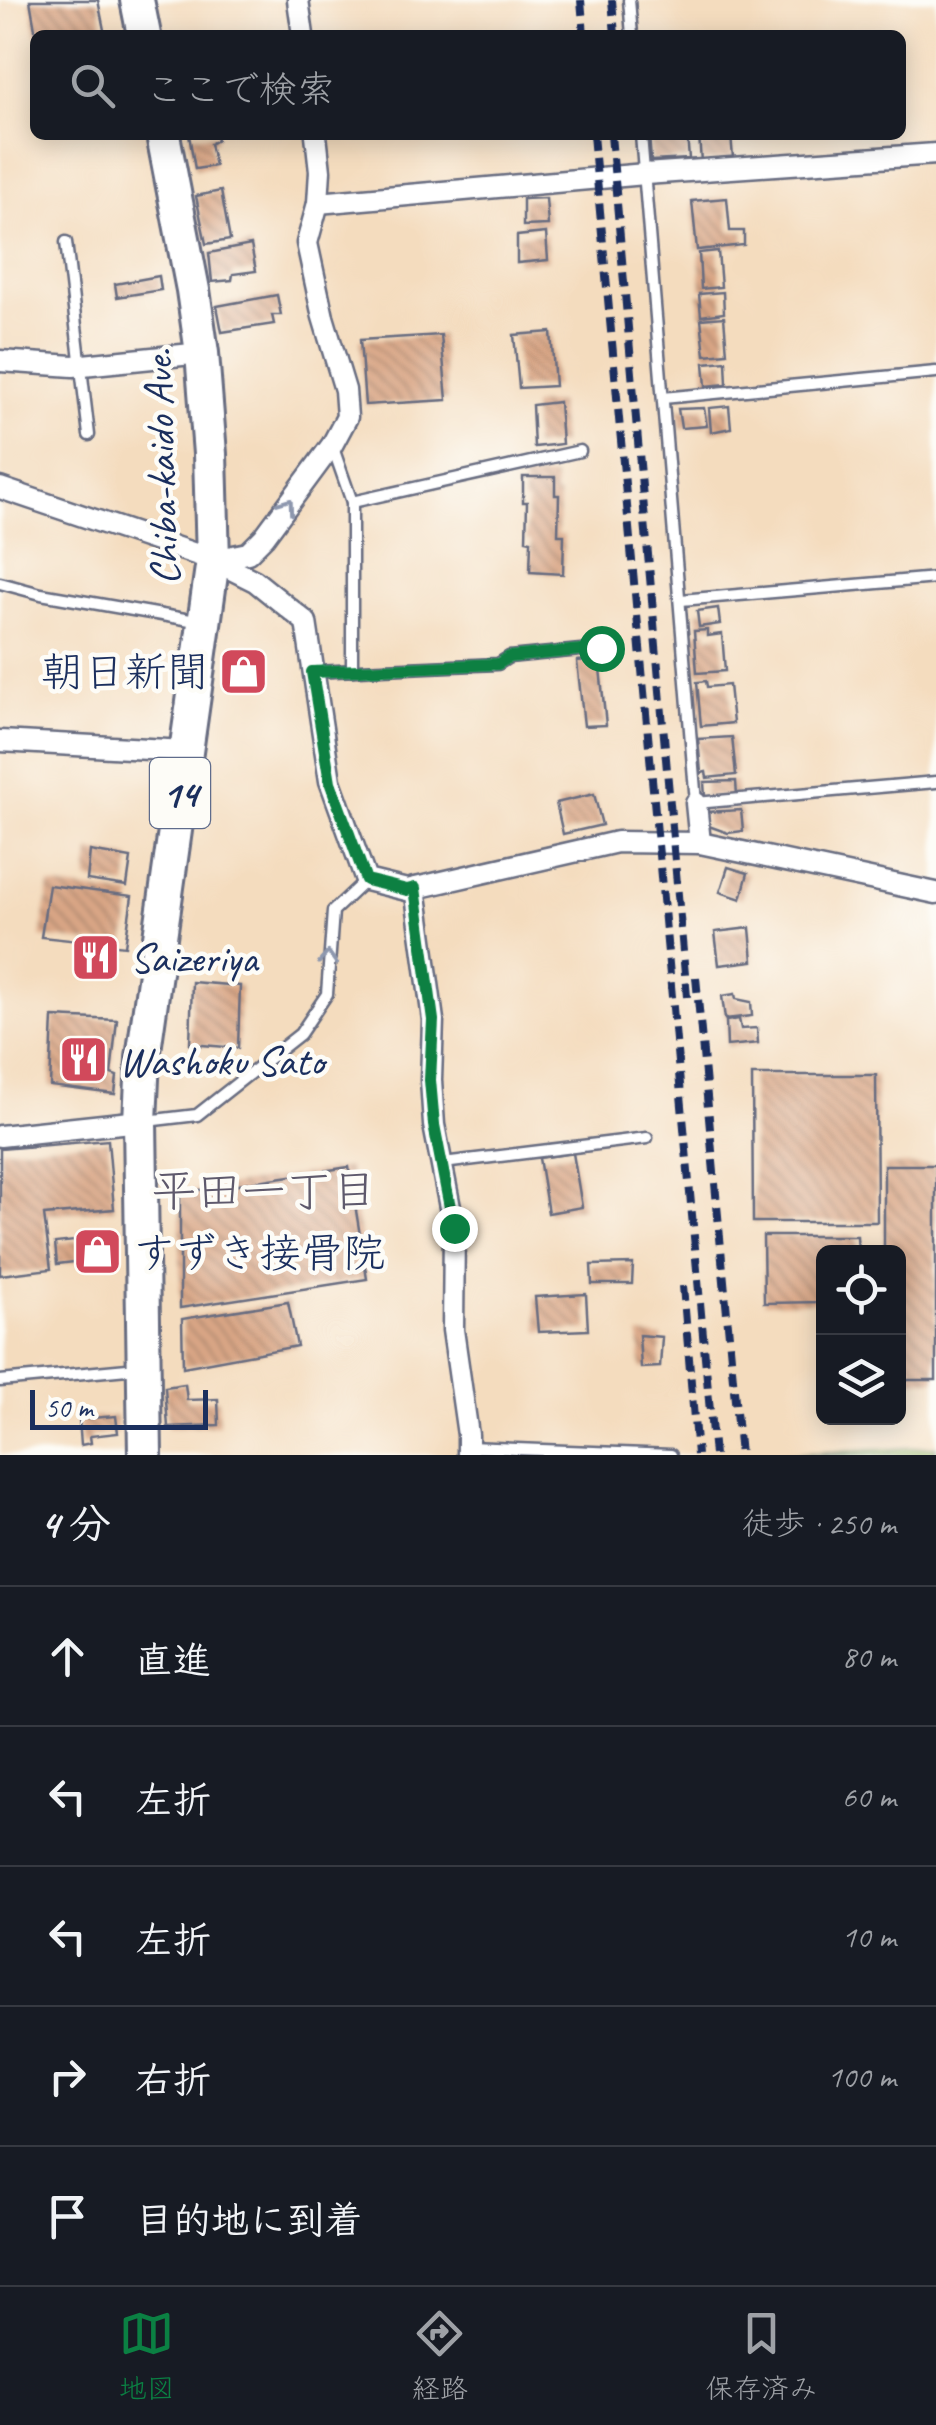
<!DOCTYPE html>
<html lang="ja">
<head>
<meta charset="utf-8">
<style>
  body { margin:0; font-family:Caveat,"Klee One",sans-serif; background:#242831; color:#f1f3f6 }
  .controls { position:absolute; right:30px; bottom:30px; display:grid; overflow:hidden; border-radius:15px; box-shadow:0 5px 25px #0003 }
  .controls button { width:90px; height:90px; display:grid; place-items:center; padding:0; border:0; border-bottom:2px solid #363941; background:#171b24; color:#f1f3f6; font:50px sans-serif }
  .scale { position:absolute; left:30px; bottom:25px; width:178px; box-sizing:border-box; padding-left:10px; border:5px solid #1b2f5e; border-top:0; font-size:28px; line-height:35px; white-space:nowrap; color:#1b2f5e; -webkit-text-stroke:8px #fdfcf7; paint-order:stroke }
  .stop { position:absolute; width:30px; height:30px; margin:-22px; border:8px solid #0b8043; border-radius:50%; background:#fff }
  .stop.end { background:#0b8043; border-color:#fff; box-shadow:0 2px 10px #0008 }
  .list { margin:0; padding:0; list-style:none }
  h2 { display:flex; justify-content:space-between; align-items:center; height:130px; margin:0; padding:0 40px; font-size:42px }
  h2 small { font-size:32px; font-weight:400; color:#9ea1a6 }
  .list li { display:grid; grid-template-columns:65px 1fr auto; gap:30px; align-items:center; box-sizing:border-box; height:140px; padding:0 40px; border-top:2px solid #363941 }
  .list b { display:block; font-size:38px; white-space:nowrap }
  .list em { font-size:32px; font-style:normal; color:#9ea1a6 }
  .icon { flex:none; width:55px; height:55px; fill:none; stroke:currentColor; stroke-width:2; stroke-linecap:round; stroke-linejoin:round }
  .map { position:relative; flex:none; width:936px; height:1455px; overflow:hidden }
  .search { position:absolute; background:#171b24; box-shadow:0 5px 25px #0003; left:30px; right:30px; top:30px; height:110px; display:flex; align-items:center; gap:25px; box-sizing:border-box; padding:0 35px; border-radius:15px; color:#9ea1a6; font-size:38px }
  .sheet { height:830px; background:#171b24 }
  nav { display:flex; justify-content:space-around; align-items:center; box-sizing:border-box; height:140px; border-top:2px solid #363941; background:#171b24; font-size:28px; color:#9ea1a6 }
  nav a { display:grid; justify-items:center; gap:5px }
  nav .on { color:#0b8043 }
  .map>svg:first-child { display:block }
</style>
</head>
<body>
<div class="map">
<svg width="936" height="1455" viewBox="0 0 936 1455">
  <defs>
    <pattern id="building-back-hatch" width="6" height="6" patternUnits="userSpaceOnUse" patternTransform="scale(2.5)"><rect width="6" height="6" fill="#d9a685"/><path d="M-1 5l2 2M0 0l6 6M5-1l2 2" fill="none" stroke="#af8870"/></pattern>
  </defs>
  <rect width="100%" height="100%" fill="#fdfcf7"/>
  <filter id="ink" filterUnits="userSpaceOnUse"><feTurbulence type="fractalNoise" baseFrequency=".01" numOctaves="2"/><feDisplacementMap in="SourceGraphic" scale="20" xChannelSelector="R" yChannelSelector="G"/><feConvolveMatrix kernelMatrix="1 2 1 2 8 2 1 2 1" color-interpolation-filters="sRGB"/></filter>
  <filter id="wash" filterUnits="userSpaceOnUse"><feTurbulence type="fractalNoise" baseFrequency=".0048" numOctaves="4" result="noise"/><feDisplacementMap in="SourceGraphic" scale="40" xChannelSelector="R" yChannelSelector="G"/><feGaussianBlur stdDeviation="2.25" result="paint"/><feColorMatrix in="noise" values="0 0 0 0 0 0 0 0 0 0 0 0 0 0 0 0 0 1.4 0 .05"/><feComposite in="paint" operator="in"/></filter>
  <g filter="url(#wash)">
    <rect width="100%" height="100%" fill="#f4dcbe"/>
    <polygon fill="#b4d178" stroke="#68806b" stroke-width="2.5" points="936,1447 936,1455 782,1455"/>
    <g id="blocks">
      <g fill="url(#building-back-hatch)">
        <polygon points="30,0 98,0 105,35 36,35"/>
        <polygon points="189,135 216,135 217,140 210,144 215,166 195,169"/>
        <polygon points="649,135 687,135 689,159 651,161"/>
        <polygon points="699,135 731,135 733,158 701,162"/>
        <polygon points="221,191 230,240 206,244 196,196"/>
        <polygon points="546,198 548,225 523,226 523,199"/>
        <polygon points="727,198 730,231 744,231 744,245 697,250 692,201"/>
        <polygon points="546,233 548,260 517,263 517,236"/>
        <polygon points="251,245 256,271 233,274 232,280 212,282 209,253"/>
        <polygon points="718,251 721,287 701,289 699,253"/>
        <polygon points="159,276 161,290 117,297 115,284"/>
        <polygon points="723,292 724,313 701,316 699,294"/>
        <polygon points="277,295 281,315 272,315 274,324 222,332 217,306"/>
        <polygon points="724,317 727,353 705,355 701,319"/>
        <polygon points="551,332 555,386 519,388 514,335"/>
        <polygon points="441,335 447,400 365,405 360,340"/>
        <polygon points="726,361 727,384 706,386 704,363"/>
        <polygon points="559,402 562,444 534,447 532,405"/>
        <polygon points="729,406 731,428 711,432 709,408"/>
        <polygon points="704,408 707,426 681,428 678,409"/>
        <polygon points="523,477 555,477 555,495 559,495 558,535 564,535 563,574 530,572 531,541 526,540 527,502 523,502"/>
        <polygon points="718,608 720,624 699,627 697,611"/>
        <polygon points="707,630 707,636 722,634 725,671 697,673 694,631"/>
        <polygon points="599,659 606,725 584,726 577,661"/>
        <polygon points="706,681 707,687 729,685 733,723 701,726 697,682"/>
        <polygon points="732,737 736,775 707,778 706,772 701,773 698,739"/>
        <polygon points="736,781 737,796 705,797 704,782"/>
        <polygon points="594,794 602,825 563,834 556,803"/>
        <polygon points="741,810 743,831 728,833 706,825 706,812"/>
        <polygon points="90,851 131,858 127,886 87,880"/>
        <polygon points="728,867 748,873 741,899 720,892"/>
        <polygon points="49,885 132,896 125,946 41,937"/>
        <polygon points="750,928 753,961 719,965 715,932"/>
        <polygon points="192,982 240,986 238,1048 190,1044"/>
        <polygon points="735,994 736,999 751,1002 752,1016 725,1019 722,996"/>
        <polygon points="53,1017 117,1020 111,1074 117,1076 115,1094 50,1086"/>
        <polygon points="739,1019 741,1029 757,1028 758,1043 727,1046 726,1021"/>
        <polygon points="752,1075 876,1075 877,1222 753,1222"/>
        <polygon points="108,1140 114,1209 44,1215 51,1269 0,1275 0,1149"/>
        <polygon points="573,1153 582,1207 548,1213 539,1158"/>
        <polygon points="884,1165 936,1165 936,1380 898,1380 898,1252 884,1252"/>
        <polygon points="349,1167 367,1279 180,1308 180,1193"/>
        <polygon points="763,1236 857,1236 858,1252 824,1252 824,1302 764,1303"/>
        <polygon points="113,1237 115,1260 94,1260 93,1248 82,1248 83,1261 57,1264 55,1243"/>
        <polygon points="633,1264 632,1284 592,1284 591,1265"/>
        <polygon points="586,1294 588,1330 538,1332 535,1297"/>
        <polygon points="288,1302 297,1346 183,1367 182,1319"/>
        <polygon points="639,1335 662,1337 660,1367 641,1368"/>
        <polygon points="185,1384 187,1400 218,1399 219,1425 168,1427 165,1387"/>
        <polygon points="116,1416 118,1433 90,1436 91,1443 81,1445 79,1419"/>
      </g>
    </g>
  </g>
  <g filter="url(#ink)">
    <use href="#blocks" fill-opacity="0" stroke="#676c80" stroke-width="2.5"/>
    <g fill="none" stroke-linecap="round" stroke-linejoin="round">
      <defs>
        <g id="service">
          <polyline points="629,0 632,35"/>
          <polyline points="641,135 696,803 936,782"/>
          <polyline points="66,242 89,435"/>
          <polyline points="663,398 936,372"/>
          <polyline points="332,445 352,502 580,451"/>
          <polyline points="352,502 352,670"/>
          <polyline points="0,583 41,594 202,622"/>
          <polyline points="681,600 936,578"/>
          <polyline points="313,672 498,664 509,657 601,648"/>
          <polyline points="146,1121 197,1115 300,1034 327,994 333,911 366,880"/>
          <polyline points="443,1163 647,1138"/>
          <polyline points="0,1381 138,1368"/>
          <polyline points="468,1447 671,1455"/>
        </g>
        <g id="minor">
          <polyline points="298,0 303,35"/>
          <polyline points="318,203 645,174 936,154"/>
          <polyline points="0,361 73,366 202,353"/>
          <polyline points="0,488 213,560 255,581 306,622 330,781 366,880 407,890 617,842 700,843 936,893"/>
          <polyline points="213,560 248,553 264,537 332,445 347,417 345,390 323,317 307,243 318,203 320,171 316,135"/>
          <polyline points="0,741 186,751"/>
          <polyline points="696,803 700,843"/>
          <polyline points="415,888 433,1020 431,1080 434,1125 454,1228 453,1330 468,1435 468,1455"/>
          <polyline points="0,1136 140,1121"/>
        </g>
        <g id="trunk">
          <polyline points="137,0 144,35"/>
          <polyline points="145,1455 140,1121 143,1058 213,560 210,454 202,353 193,290 163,135"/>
        </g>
      </defs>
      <use href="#service" stroke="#676c80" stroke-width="15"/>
      <use href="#minor" stroke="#676c80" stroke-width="25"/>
      <use href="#trunk" stroke="#676c80" stroke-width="38"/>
      <use href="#service" stroke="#fff" stroke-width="10"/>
      <use href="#minor" stroke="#fff" stroke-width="20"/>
      <use href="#trunk" stroke="#fff" stroke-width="32"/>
      <g stroke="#1b2f5e" stroke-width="8" stroke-dasharray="15 8" stroke-linecap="butt">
        <polyline points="581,0 584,35"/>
        <polyline points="612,0 615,35"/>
        <polyline points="593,135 714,1455"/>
        <polyline points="611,135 687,997"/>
        <polyline points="696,977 740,1455"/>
        <polyline points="683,1286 697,1455"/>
      </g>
    </g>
    <defs><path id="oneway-chevron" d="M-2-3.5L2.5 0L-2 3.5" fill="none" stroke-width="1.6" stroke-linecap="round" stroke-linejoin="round" transform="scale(2.5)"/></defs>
    <g stroke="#8d97ae">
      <use href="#oneway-chevron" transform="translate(287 505) rotate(-54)"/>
      <use href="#oneway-chevron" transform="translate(328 958) rotate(-87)"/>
    </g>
  </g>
  <g fill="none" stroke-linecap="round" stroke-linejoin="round" filter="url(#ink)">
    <polyline stroke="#0b8043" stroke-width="12" points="454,1228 434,1125 430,1080 433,1020 415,888 407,890 366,880 330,782 312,672 498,664 509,657 601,648"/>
  </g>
  <defs>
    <symbol id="shop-square" viewBox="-11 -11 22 22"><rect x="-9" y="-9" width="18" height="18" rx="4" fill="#d1495b" stroke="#fdfcf7"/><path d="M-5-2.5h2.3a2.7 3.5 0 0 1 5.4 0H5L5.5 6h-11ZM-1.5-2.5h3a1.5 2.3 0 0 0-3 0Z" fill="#fff"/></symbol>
    <symbol id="restaurant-square" viewBox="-11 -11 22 22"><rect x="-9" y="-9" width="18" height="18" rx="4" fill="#d1495b" stroke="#fdfcf7"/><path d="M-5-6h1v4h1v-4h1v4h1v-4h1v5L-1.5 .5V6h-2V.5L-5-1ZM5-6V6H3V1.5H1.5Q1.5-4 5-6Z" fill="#fff"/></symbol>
  </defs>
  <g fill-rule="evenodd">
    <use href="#shop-square" x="216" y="644" width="55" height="55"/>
    <use href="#restaurant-square" x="68" y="930" width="55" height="55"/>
    <use href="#restaurant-square" x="56" y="1032" width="55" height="55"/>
    <use href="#shop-square" x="70" y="1224" width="55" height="55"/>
  </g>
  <g text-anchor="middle" stroke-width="9" stroke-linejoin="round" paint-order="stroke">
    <rect fill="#fdfcf7" stroke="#5f6c8c" stroke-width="2.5" x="150" y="758" width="60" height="70" rx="8"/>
    <g font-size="40" font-weight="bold" fill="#1b2f5e">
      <text x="180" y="807">14</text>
    </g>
    <g font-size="42" fill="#1b2f5e" stroke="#fdfcf7">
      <text transform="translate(160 467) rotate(-92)" y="15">Chiba-kaido Ave.</text>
    </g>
    <g font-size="42" fill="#1b2f5e" stroke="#fdfcf7" text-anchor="start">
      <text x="209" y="686" text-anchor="end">朝日新聞</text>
      <text x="130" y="972">Saizeriya</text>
      <text x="119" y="1075">Washoku Sato</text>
      <text x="133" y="1267">すずき接骨院</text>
    </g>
    <g font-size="45" fill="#5e596c" stroke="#fdfcf7">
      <text x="264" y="1206">平田一丁目</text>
    </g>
  </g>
</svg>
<div class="controls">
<button><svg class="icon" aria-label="locate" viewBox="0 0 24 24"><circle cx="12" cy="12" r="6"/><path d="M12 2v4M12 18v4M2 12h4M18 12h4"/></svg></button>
<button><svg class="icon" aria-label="layers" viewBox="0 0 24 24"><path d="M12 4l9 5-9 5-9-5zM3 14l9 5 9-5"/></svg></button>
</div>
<div class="scale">50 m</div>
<div class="stop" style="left:601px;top:648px"></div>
<div class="stop end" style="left:454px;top:1228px"></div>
<div class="search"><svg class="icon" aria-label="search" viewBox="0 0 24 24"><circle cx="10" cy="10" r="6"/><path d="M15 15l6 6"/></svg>ここで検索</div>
</div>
<section class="sheet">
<h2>4 分<small>徒歩 · 250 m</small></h2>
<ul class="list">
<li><svg class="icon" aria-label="ahead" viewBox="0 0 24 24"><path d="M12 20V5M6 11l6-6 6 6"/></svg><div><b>直進</b></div><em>80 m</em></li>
<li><svg class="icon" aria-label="left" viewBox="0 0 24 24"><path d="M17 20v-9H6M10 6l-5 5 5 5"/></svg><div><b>左折</b></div><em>60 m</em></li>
<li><svg class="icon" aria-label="left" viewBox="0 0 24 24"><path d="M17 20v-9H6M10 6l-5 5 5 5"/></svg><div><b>左折</b></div><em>10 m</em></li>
<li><svg class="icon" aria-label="right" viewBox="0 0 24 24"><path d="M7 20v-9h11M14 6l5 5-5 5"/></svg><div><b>右折</b></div><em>100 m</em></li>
<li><svg class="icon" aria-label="arrive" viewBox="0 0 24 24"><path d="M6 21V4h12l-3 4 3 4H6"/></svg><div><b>目的地に到着</b></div></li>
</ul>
</section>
<nav>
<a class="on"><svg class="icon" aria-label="map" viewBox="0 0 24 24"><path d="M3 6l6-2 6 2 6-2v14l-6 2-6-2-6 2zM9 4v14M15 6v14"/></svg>地図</a>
<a><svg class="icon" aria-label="directions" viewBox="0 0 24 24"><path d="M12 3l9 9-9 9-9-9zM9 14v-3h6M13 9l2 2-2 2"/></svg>経路</a>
<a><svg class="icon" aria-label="saved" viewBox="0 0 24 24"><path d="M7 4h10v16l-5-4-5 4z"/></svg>保存済み</a>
</nav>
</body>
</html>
